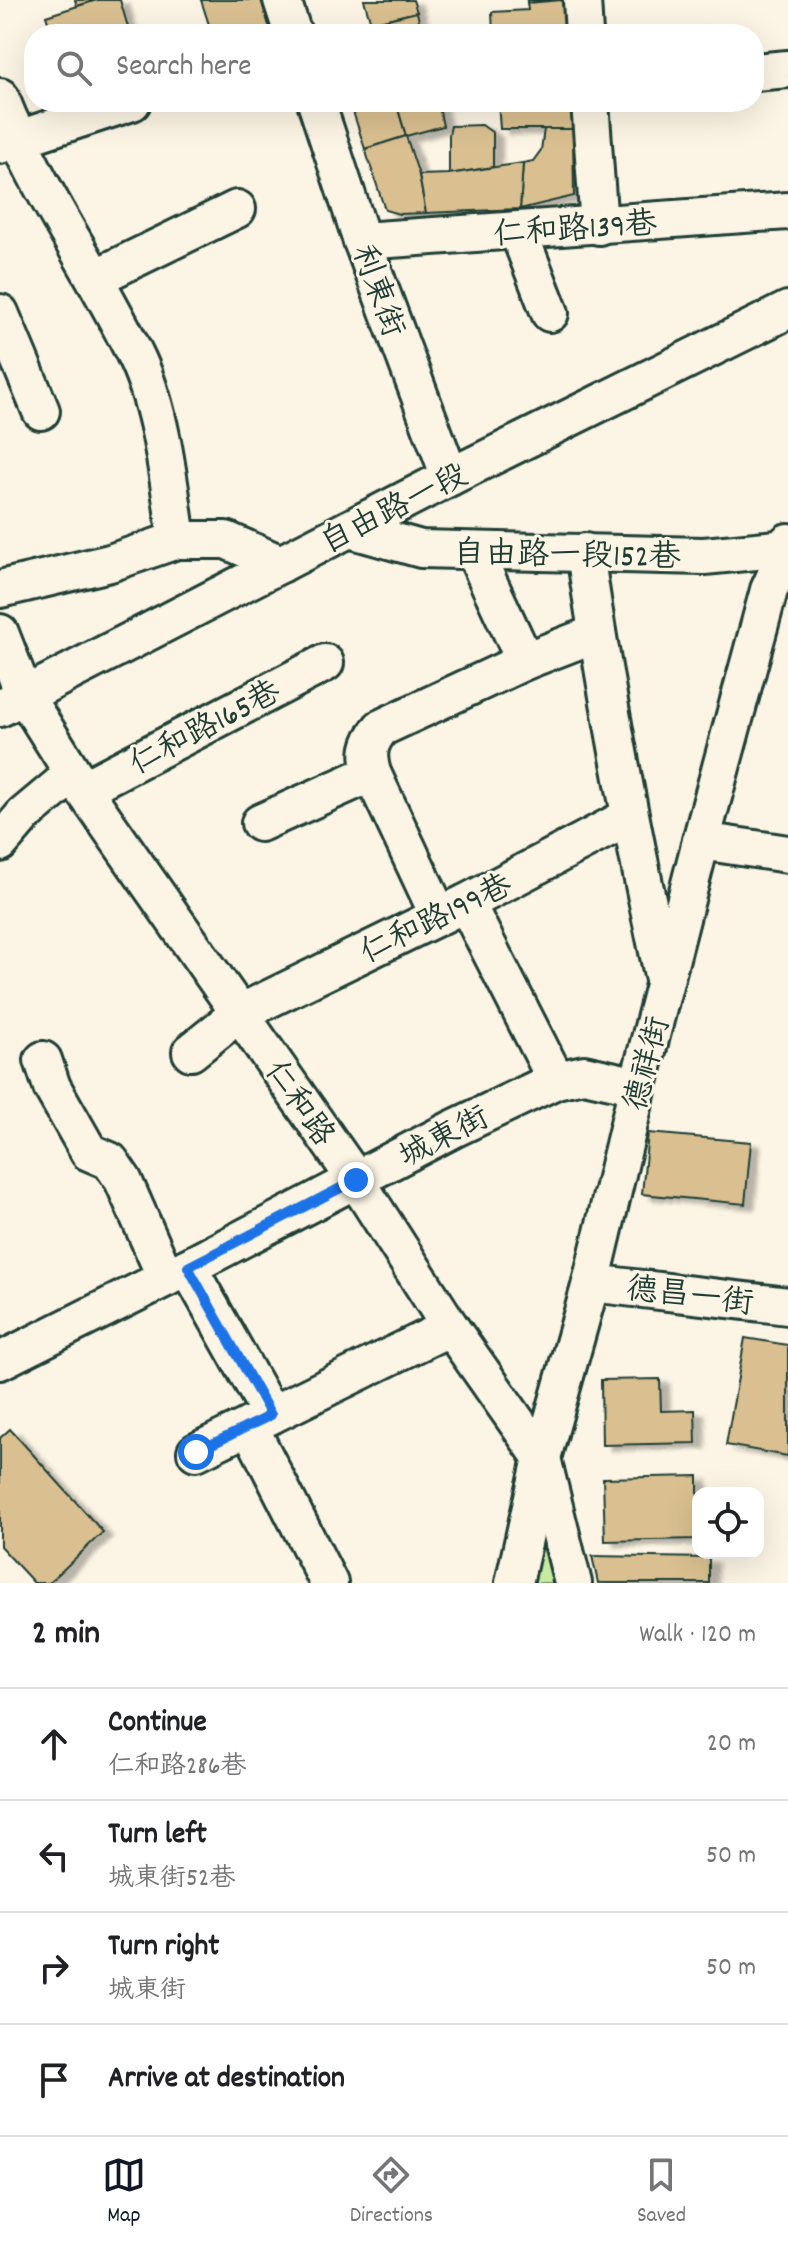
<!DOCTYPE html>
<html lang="en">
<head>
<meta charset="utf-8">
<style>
  body { margin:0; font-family:Dekko,"LXGW WenKai TC",sans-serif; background:#f2f2f2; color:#202124 }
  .controls { position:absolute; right:24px; bottom:24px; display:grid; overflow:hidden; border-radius:16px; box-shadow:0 8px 32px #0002 }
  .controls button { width:72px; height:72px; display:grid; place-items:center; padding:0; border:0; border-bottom:2px solid #e0e0e0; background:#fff; color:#202124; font:40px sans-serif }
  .stop { position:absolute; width:24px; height:24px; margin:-18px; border:6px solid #1a73e8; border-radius:50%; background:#fff }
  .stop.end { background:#1a73e8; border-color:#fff; box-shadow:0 2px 8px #0008 }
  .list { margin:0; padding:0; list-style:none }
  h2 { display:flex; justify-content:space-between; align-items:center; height:104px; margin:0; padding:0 32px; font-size:34px }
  h2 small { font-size:26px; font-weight:400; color:#757577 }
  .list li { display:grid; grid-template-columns:52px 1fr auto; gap:24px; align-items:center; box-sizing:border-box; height:112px; padding:0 32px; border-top:2px solid #e0e0e0 }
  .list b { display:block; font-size:30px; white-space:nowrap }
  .list p { margin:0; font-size:26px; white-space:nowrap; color:#757577 }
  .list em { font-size:26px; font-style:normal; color:#757577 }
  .icon { flex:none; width:44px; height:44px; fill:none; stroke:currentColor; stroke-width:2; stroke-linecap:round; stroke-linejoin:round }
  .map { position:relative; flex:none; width:788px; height:1583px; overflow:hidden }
  .search { position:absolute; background:#fff; box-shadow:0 8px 32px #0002; left:24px; right:24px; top:24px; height:88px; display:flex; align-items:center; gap:20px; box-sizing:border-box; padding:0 28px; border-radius:32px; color:#757577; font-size:30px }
  .sheet { height:552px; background:#fff }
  nav { display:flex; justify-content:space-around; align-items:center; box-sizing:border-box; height:112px; border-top:2px solid #e0e0e0; background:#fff; font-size:22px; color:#757577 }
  nav a { display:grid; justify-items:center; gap:4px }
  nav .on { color:#111827 }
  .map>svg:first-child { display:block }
</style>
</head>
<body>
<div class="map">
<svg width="788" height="1583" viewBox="0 0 788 1583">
  <defs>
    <filter id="shadow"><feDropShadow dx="9" dy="5" stdDeviation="2" flood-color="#0004"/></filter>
  </defs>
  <rect width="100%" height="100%" fill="#fcf5e5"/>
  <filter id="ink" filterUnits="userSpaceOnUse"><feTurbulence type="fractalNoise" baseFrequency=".0125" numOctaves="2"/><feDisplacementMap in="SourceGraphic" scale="16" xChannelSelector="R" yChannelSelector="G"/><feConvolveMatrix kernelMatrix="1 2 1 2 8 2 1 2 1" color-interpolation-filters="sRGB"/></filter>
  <g filter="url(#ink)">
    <polygon fill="#c7eaa3" stroke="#73946c" stroke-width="2" points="542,1493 563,1583 522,1583"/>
    <g fill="#dac090" stroke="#1f3d34" stroke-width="2" filter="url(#shadow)">
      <polygon points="75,0 97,0 77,6"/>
      <polygon points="97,0 120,0 130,34 52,34 46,16"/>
      <polygon points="201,0 261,0 271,31 261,34 212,34"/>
      <polygon points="364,0 413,0 417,12 371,23"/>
      <polygon points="527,0 562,0 527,3"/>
      <polygon points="562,0 566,34 493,34 492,12 528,10 527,3"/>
      <polygon points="417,12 422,34 375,34 371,23"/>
      <polygon points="371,23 375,34 338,34"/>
      <polygon points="350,102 396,102 406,136 365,149"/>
      <polygon points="396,102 438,102 443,126 406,136"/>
      <polygon points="498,102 572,102 573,129 500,129"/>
      <polygon points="482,125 493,133 493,167 449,174 449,135 451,126"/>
      <polygon points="544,129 573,129 574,196 520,209 523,163 533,161 541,150"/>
      <polygon points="406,136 419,175 426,213 399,214 385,210 365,149"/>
      <polygon points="523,163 520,209 426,213 419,175 449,174"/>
      <polygon points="648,1133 751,1142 745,1204 642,1194"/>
      <polygon points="745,1338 788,1345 788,1456 726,1445"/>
      <polygon points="660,1379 661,1411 695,1410 696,1443 602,1445 601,1380"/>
      <polygon points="10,1429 103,1532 49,1583 34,1583 0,1546 0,1438"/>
      <polygon points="698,1476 698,1539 605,1541 603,1478"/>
      <polygon points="592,1556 709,1558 709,1583 598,1583"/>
    </g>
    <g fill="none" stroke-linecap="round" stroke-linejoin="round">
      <defs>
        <g id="minor">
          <polyline points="282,0 293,34"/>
          <polyline points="582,0 584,34"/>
          <polyline points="754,72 788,69"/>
          <path d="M0,97C36,190 96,271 138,361C162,414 169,483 177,540"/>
          <polyline points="316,102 362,241 450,477"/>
          <polyline points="590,102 599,226"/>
          <polyline points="0,145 132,102"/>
          <polyline points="518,231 550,313"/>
          <polyline points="362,241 788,211"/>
          <polyline points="95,278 237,209"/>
          <polyline points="0,313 41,411"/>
          <polyline points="349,529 421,549 704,556 787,548 788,542"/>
          <polyline points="474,551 525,661"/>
          <path d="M585,552C605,695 633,835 663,975"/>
          <polyline points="0,589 110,563 177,540 226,540 281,564"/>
          <polyline points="0,633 24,695 83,789 356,1180 450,1327 542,1458 573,1583"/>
          <polyline points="0,708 450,477 788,310"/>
          <polyline points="83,789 325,663"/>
          <polyline points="260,823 372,773"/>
          <polyline points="701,841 788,854"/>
          <polyline points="0,843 24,815 73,774"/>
          <polyline points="466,903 556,1080"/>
          <path d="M439,916L372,773C367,754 368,744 381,728L525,661L597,633"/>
          <polyline points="191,1052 238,1014 466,903 629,817"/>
          <polyline points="43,1060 52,1087 89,1152 110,1161 123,1180 166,1278"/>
          <polyline points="188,1267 271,1415"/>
          <polyline points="591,1283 788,1306"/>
          <polyline points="0,1361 188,1267 453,1129 556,1080 584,1074 638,1086"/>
          <polyline points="249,1426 329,1583"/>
          <polyline points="196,1452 450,1327"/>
          <polyline points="514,1583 542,1458 591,1283 638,1086 701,841 769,590 788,548"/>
        </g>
      </defs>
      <use href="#minor" stroke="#1f3d34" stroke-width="42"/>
      <use href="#minor" stroke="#fcf5e5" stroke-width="36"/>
    </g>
  </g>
  <g fill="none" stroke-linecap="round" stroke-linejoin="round" filter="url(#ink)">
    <polyline stroke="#1a73e8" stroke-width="10" points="196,1452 271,1415 188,1267 356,1180"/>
  </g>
  <g text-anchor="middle" stroke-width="6" stroke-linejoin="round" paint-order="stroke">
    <g font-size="32" fill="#1f3d34" stroke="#fcf5e5">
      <text transform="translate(575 227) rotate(-4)" y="11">仁和路139巷</text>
      <text transform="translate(380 290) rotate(70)" y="11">利東街</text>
      <text transform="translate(393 507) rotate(-27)" y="11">自由路一段</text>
      <text transform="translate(567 553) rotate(1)" y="11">自由路一段152巷</text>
      <text transform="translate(204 726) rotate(-28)" y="11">仁和路165巷</text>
      <text transform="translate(435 917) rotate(-26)" y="11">仁和路199巷</text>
      <text transform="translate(645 1063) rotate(-75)" y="11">德祥街</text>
      <text transform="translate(301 1102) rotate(55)" y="11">仁和路</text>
      <text transform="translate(443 1135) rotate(-27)" y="11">城東街</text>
      <text transform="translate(690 1294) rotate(7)" y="11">德昌一街</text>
    </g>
  </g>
</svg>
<div class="controls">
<button><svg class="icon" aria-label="locate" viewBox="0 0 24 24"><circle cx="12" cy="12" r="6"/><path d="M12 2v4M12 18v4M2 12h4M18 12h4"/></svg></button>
</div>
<div class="stop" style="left:196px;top:1452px"></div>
<div class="stop end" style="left:356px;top:1180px"></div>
<div class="search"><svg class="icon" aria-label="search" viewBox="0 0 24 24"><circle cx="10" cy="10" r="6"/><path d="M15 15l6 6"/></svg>Search here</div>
</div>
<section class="sheet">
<h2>2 min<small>Walk · 120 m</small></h2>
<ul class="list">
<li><svg class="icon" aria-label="ahead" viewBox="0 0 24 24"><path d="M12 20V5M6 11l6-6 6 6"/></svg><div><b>Continue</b><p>仁和路286巷</p></div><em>20 m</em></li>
<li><svg class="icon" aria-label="left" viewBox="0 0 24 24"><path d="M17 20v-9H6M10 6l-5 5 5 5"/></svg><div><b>Turn left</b><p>城東街52巷</p></div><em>50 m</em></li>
<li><svg class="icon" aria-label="right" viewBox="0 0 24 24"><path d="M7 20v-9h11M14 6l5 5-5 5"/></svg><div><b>Turn right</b><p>城東街</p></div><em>50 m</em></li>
<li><svg class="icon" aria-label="arrive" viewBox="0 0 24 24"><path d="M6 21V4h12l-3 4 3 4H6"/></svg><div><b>Arrive at destination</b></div></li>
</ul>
</section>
<nav>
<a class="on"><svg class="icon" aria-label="map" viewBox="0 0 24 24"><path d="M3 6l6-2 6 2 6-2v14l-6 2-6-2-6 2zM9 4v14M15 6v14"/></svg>Map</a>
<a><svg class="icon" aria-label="directions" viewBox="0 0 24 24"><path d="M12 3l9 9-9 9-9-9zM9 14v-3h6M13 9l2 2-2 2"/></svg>Directions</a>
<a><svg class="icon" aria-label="saved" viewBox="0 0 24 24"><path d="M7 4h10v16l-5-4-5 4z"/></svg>Saved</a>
</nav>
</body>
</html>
